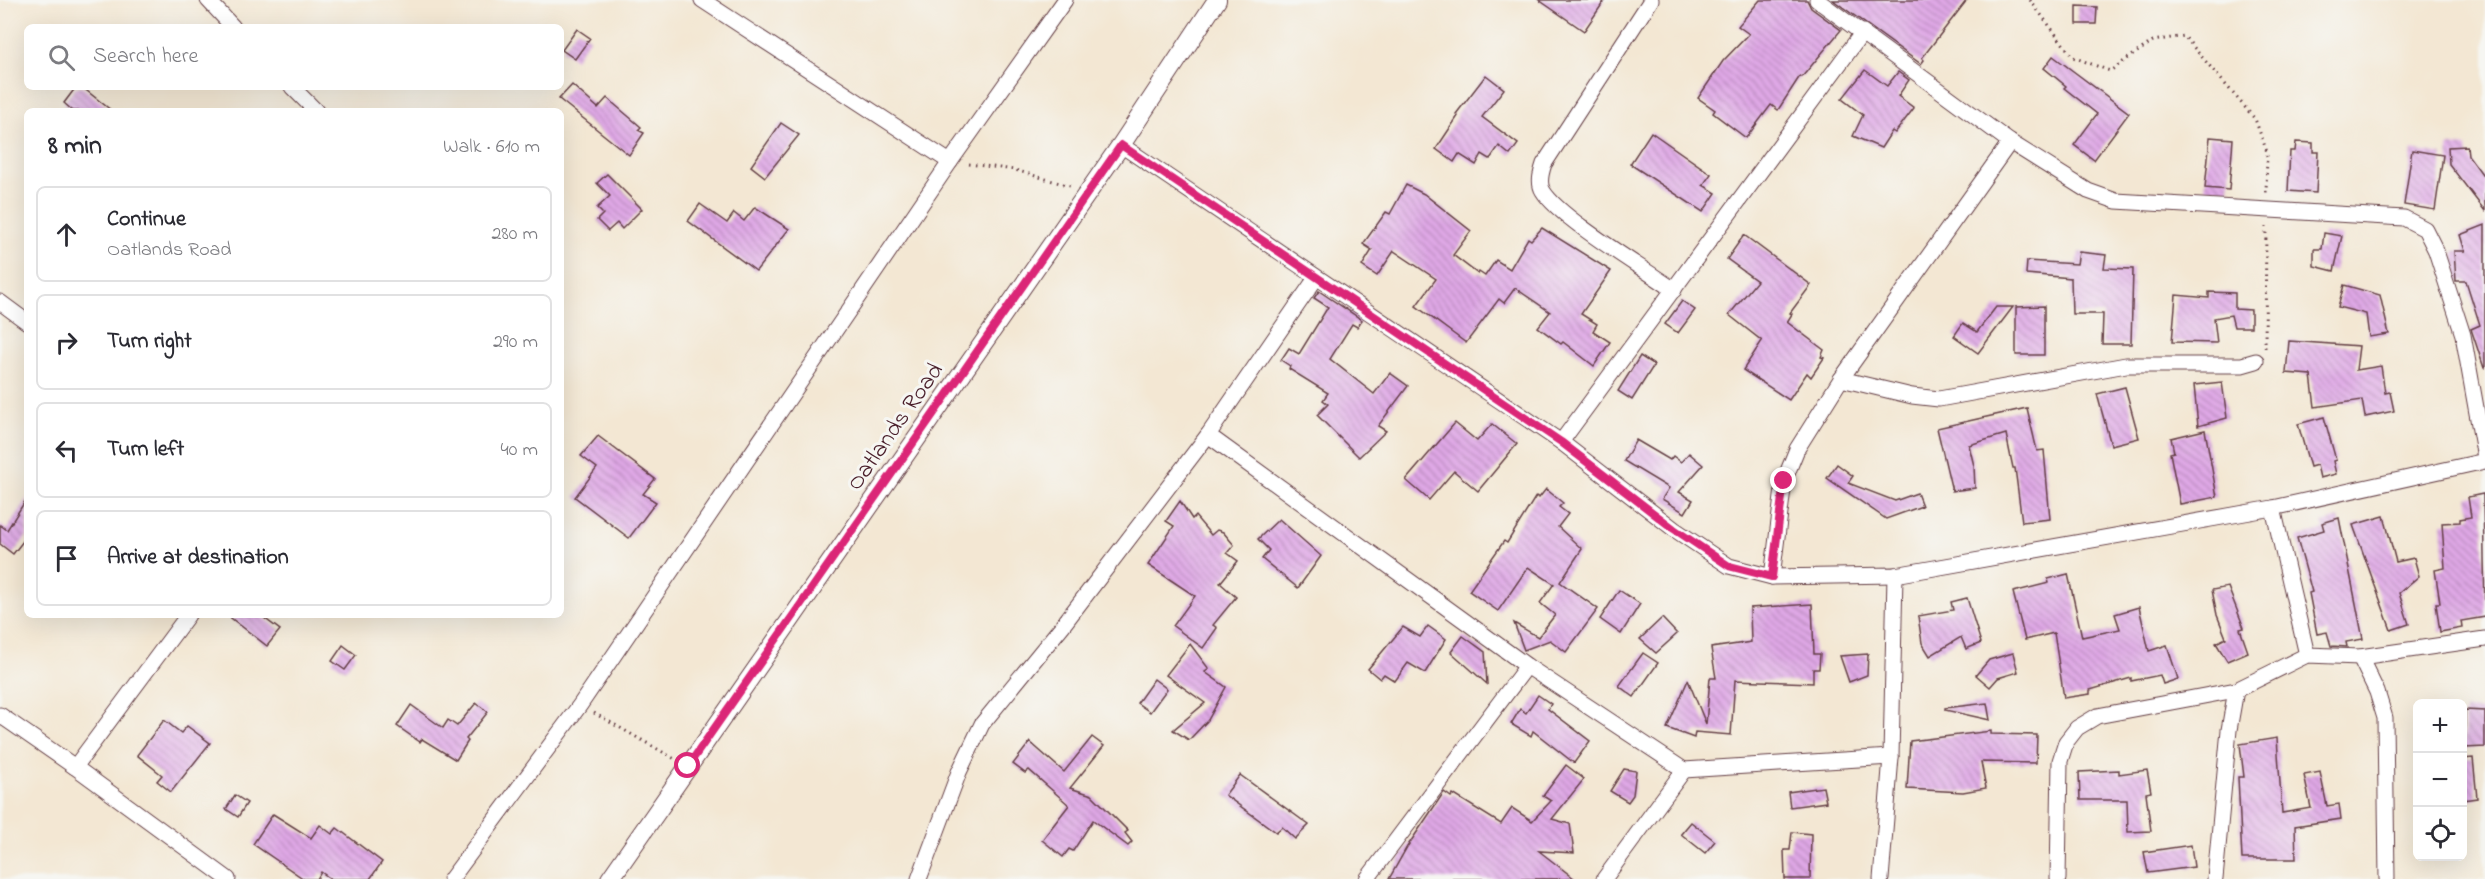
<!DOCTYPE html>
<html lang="en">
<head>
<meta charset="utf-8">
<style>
  body { margin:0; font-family:"Indie Flower",sans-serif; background:#f7f7f7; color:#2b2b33 }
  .controls { position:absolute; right:18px; bottom:18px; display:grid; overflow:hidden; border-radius:9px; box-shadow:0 6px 24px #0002 }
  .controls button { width:54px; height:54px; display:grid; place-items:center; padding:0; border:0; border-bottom:2px solid #e1e1e2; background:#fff; color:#2b2b33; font:30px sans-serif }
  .stop { position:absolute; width:18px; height:18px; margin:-14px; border:4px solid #db2777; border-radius:50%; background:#fff }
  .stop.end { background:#db2777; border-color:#fff; box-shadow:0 2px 6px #0008 }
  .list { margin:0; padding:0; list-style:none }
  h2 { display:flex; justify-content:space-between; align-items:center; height:78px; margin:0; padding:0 24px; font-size:26px }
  h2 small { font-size:20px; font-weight:400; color:#7c7c81 }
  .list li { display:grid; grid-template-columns:39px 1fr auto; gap:18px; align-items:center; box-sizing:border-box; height:96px; margin:0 12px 12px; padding:0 12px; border:2px solid #e1e1e2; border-radius:9px }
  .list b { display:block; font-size:22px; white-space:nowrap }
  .list p { margin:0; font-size:20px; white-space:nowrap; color:#7c7c81 }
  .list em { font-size:20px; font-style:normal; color:#7c7c81 }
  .icon { flex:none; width:33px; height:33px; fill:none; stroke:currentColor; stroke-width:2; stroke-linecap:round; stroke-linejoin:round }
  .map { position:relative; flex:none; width:2485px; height:879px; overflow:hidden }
  .search { position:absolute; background:#fff; box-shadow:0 6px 24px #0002; left:24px; top:24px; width:540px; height:66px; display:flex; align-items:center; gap:15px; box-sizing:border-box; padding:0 21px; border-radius:9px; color:#7c7c81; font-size:22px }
  .panel { position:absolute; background:#fff; box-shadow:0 6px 24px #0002; left:24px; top:108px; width:540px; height:510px; border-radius:9px }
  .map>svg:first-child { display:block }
</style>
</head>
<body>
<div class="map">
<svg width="2485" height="879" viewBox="0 0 2485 879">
  <defs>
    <pattern id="building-back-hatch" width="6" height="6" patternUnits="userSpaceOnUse" patternTransform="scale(1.5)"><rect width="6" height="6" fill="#dfa8e6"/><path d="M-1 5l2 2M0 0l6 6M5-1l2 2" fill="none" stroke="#b788bb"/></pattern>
  </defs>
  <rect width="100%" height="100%" fill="#f6f6f2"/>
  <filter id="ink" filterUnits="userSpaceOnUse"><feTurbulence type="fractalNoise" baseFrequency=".0167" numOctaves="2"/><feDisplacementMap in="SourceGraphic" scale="12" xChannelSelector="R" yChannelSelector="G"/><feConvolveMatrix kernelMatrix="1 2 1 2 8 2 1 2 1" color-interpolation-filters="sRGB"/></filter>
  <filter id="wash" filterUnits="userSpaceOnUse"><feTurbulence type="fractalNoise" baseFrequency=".008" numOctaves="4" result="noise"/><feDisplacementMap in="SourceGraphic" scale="24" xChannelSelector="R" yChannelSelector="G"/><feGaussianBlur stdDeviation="1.35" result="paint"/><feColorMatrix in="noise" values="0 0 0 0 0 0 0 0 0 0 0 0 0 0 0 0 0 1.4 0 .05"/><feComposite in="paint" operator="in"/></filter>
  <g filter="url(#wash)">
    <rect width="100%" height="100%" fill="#f3e7d3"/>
    <g id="blocks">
      <g fill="url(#building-back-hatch)">
        <polygon points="1539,0 1605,0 1584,31"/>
        <polygon points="1760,0 1807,0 1811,8 1841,30 1802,77 1800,76 1778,110 1771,105 1746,138 1713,113 1715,110 1698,98 1723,61 1749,34 1738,26"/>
        <polygon points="1833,0 1967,0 1922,58 1924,60 1921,64"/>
        <polygon points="2077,6 2097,7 2096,24 2077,24"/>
        <polygon points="577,29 590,38 575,59 562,50"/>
        <polygon points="2053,56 2129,113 2094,160 2074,145 2097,114 2064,88 2066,86 2044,68"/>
        <polygon points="1865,70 1887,86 1898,72 1909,80 1898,96 1914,108 1895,133 1892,131 1881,148 1853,136 1863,115 1842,99"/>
        <polygon points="1486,75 1504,89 1482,117 1518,144 1510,155 1499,146 1490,159 1482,154 1476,165 1459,154 1454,162 1436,149 1458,116 1456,114"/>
        <polygon points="572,85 598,108 607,98 641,127 638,130 644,133 629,155 559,99"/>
        <polygon points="76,87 82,87 112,111 73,111 64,103"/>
        <polygon points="781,123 799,135 765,177 751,166"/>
        <polygon points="1651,132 1711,174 1703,185 1716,193 1703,212 1630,164"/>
        <polygon points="2210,137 2233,139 2229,190 2205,188"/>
        <polygon points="2296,142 2313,143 2313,152 2318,152 2316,193 2288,191 2290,151 2295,151"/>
        <polygon points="2467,146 2468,155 2485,178 2485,211 2449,164 2448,147"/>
        <polygon points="2412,150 2443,155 2435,210 2404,205"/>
        <polygon points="607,174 642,209 622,229 617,223 608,231 597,220 603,214 597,208 610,196 597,183"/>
        <polygon points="1406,185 1424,194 1471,231 1453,255 1478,274 1479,272 1485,276 1496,260 1510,269 1528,238 1531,240 1542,228 1611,271 1581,314 1597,324 1593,331 1610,342 1594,366 1563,342 1561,344 1538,327 1550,312 1515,288 1504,303 1499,299 1466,343 1416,306 1436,279 1394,251 1377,276 1362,266 1372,250 1363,244 1386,212 1390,214"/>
        <polygon points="700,204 727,223 734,213 744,221 755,207 789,229 756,271 688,221"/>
        <polygon points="2485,225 2485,368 2484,368 2471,329 2480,325 2466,281 2456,281 2454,251 2465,251 2460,235"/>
        <polygon points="2324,233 2342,236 2334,271 2314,266 2314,249 2322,249"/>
        <polygon points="1744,235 1811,285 1790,313 1792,314 1787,322 1824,350 1821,357 1824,358 1811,377 1807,373 1789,400 1743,370 1762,341 1729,315 1757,281 1727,259"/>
        <polygon points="2079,252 2106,255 2104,268 2133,269 2131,344 2102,344 2103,314 2072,314 2071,278 2026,274 2027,261 2077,264"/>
        <polygon points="2344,285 2380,295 2389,334 2369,337 2366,314 2338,307"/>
        <polygon points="1319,291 1362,320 1357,327 1352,324 1330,359 1374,394 1390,373 1408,386 1378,426 1386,431 1359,457 1317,415 1328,404 1323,400 1328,393 1289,369 1290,366 1281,360 1289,348 1299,354 1328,307 1314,298"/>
        <polygon points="2209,292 2235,293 2235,309 2251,310 2251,327 2234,327 2231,315 2214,318 2217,343 2172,342 2176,295 2209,298"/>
        <polygon points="1682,301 1695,310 1678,333 1665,324"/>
        <polygon points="2044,306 2044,355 2016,355 2016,307"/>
        <polygon points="1996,307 2013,307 1978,353 1954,336 1963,323 1977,332"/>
        <polygon points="2289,341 2359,346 2356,370 2381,366 2385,393 2390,392 2394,411 2365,417 2362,400 2315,407 2311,375 2286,373"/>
        <polygon points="1640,356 1654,365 1632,400 1618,391"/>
        <polygon points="2222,382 2227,418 2198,426 2194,385"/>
        <polygon points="2125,387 2139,438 2111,445 2097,394"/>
        <polygon points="2027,408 2037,451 2044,450 2050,519 2022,522 2015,468 2013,468 2006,434 1969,445 1974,466 1975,488 1952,491 1937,428"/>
        <polygon points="2324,417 2336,460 2333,461 2336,474 2320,478 2317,465 2310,467 2298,424"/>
        <polygon points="1455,423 1477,441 1492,424 1517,444 1478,491 1454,471 1429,500 1406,480"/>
        <polygon points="2205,430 2217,497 2180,504 2170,453 2174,452 2171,438"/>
        <polygon points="598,436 655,479 643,494 656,502 629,538 575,497 597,468 581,456"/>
        <polygon points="1636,440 1670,460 1673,456 1681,462 1689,453 1703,465 1679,492 1693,500 1685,513 1662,499 1669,488 1624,461"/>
        <polygon points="1837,464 1853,476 1848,483 1895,501 1917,493 1922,506 1886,519 1827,478"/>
        <polygon points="1546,489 1563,503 1559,507 1568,514 1558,527 1582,549 1560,582 1598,609 1566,652 1550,640 1524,650 1514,623 1538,637 1555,615 1540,603 1554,584 1528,567 1498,611 1469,591 1504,541 1507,543 1536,496 1539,498"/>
        <polygon points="2483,494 2485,617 2461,621 2462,628 2440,632 2436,603 2440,603 2435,570 2445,568 2442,523 2460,522 2460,519 2471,517 2468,497"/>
        <polygon points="27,498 27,536 13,554 0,544 0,525 7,530"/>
        <polygon points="1180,501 1192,519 1195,516 1211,535 1217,530 1223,532 1234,545 1227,553 1238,561 1220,583 1236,597 1213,625 1217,628 1203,648 1173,626 1195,596 1148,565 1174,526 1166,521"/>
        <polygon points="2384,516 2396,562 2414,558 2419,576 2399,593 2409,624 2391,630 2353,525"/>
        <polygon points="2339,518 2363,639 2346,642 2347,647 2331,646 2327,632 2317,634 2309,593 2312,592 2297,538 2324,530 2322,523"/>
        <polygon points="1279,519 1321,556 1298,588 1262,559 1269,550 1258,539"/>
        <polygon points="2068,574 2082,637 2120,629 2115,614 2139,607 2149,651 2167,645 2178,679 2163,684 2160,675 2131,681 2131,678 2090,690 2090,694 2064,698 2054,633 2025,640 2013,592 2049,583 2048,579"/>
        <polygon points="2228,587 2244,628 2240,629 2248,652 2227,661 2216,643 2226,638 2217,615 2212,590"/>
        <polygon points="1619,590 1640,604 1621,634 1600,619"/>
        <polygon points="1967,598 1981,643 1966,649 1961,637 1930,656 1922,643 1918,616 1953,610 1951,602"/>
        <polygon points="1812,604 1814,654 1820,654 1819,669 1813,669 1813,683 1735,680 1731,735 1695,732 1694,738 1667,728 1688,680 1706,724 1710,678 1716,678 1711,648 1751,642 1750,608"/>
        <polygon points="227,615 260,615 280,630 267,646"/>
        <polygon points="1662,618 1677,634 1656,653 1640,639"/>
        <polygon points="1428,626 1446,639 1425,673 1408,663 1395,681 1384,674 1380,679 1368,669 1403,627 1420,637"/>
        <polygon points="1463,636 1485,652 1487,684 1451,652"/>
        <polygon points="1190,644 1209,669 1205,672 1226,687 1208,720 1189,740 1173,730 1205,703 1166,675"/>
        <polygon points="343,645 356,655 345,670 332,661"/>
        <polygon points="1643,653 1658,663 1634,697 1619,686"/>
        <polygon points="2013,653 2018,672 1998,678 1990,687 1976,675 1989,660"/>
        <polygon points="1868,654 1867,675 1849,682 1840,656"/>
        <polygon points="1154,679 1167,689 1150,712 1137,703"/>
        <polygon points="1538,695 1551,704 1548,709 1590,741 1574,763 1533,731 1531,736 1511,724 1520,709 1526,713"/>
        <polygon points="476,703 488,712 466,739 468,741 456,760 422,739 420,742 397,726 411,705 443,728 448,720 457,726"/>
        <polygon points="1987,703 1990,720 1945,710 1945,708"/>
        <polygon points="2465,710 2485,711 2485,747 2464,748"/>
        <polygon points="164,720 181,733 187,726 210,743 171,792 157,781 162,775 137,755"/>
        <polygon points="1991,731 1991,734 2037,735 2036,763 1981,762 1986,788 1963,792 1907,789 1910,741"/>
        <polygon points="1092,737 1104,746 1070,788 1092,795 1128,831 1125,833 1132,842 1128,846 1093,820 1073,851 1069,849 1063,857 1042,840 1069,805 1029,770 1025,773 1013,764 1030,742 1064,772"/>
        <polygon points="2277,738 2282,813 2311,808 2304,775 2320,772 2327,806 2339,804 2341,819 2295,826 2296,859 2242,859 2238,777 2244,777 2240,744"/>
        <polygon points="2473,758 2477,798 2463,800 2463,759"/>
        <polygon points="1566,765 1584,779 1552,819 1570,824 1574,853 1539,851 1575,879 1389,879 1407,847 1444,792 1451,797 1453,794 1501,824 1512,808 1532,821 1551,801 1543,796"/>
        <polygon points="1624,769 1636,771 1633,795 1628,802 1610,791"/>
        <polygon points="2119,770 2119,774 2147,770 2151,792 2146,793 2151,831 2128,832 2127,800 2080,800 2079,772"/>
        <polygon points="1240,775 1309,825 1295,839 1282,827 1276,832 1225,795"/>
        <polygon points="1823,787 1826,802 1790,807 1788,792"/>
        <polygon points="235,795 247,803 238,817 226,809"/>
        <polygon points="273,814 311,838 320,825 332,834 337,828 382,862 370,879 331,879 321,872 317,879 304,879 253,844"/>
        <polygon points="1691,822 1715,841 1705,853 1681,834"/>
        <polygon points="1792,832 1811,834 1810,879 1785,879 1784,850 1790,850"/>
        <polygon points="2191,845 2194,867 2148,873 2144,852"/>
      </g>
    </g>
  </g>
  <g filter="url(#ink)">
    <use href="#blocks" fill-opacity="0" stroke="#633d44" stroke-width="1.5"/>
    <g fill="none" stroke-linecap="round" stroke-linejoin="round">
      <defs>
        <g id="minor">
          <polyline points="208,0 233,27"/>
          <polyline points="702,0 950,162"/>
          <path d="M1651,0L1544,164C1541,173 1538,183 1543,191C1559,218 1645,269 1674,290"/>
          <polyline points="1817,0 2010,142 2088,191 2116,201 2404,218 2425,229 2436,251 2463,335 2485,458"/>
          <polyline points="292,87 316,111"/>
          <polyline points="1121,145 1561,442 1674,529 1729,566 1772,577 1895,575 2273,508 2485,461"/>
          <polyline points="1316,278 1208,435 1527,666 1684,770 1891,757"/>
          <polyline points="0,302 27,322"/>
          <polyline points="1841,379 1912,396 1939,399 2126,365 2242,365 2256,361"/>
          <polyline points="1561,442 1863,32"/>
          <polyline points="2273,508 2307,655"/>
          <polyline points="1772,577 1784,481 1797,449 1841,379 2010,142"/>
          <polyline points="2360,657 2377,692 2385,718 2387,879"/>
          <polyline points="0,715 75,767 228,879"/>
          <polyline points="75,767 188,615"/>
          <polyline points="451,879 580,705 950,162 1065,0"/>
          <polyline points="919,879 959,772 982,724 1063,625 1208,435"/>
          <polyline points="1367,879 1527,666"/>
          <polyline points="1604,879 1684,770"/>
          <polyline points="1881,879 1891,757 1895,575"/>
          <polyline points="2058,879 2060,761 2066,742 2077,728 2097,716 2236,690 2307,655 2360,657 2485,639"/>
          <polyline points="2215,879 2229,730 2236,690"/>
        </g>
        <polyline id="tertiary" points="610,879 1121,145 1217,0"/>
      </defs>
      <use href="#minor" stroke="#633d44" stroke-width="17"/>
      <use href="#tertiary" stroke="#633d44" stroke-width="20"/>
      <g stroke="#633d44" stroke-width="3" stroke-dasharray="1.5 4.5" stroke-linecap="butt">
        <polyline points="2030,0 2073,57 2110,71 2153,41 2184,36 2255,119 2267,152 2266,193"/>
        <polyline points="969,164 1015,170 1070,186"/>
        <polyline points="2265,348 2266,227"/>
        <polyline points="594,713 675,759"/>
      </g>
      <use href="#minor" stroke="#fff" stroke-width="15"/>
      <use href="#tertiary" stroke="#fff" stroke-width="18"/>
    </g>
  </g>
  <g fill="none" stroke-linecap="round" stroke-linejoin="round" filter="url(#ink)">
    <polyline stroke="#db2777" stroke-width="8" points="688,766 1121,145 1561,442 1674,529 1729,566 1772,577 1784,481"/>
  </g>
  <g text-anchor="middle" stroke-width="6" stroke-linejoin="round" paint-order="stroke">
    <g font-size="24" fill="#4a1f2b" stroke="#f6f6f2">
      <text transform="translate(894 426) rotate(-55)" y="8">Oatlands Road</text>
    </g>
  </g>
</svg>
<div class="controls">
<button>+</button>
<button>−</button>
<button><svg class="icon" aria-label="locate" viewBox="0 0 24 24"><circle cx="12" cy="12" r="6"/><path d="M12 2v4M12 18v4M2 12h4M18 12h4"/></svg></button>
</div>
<div class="stop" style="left:688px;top:766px"></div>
<div class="stop end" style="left:1784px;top:481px"></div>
<div class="search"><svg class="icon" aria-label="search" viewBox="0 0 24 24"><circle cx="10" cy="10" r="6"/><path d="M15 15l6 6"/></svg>Search here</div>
<section class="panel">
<h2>8 min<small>Walk · 610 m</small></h2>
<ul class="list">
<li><svg class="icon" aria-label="ahead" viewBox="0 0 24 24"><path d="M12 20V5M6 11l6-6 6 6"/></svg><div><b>Continue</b><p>Oatlands Road</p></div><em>280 m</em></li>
<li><svg class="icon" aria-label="right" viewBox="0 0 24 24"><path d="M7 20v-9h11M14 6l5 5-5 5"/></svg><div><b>Turn right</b></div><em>290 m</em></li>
<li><svg class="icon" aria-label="left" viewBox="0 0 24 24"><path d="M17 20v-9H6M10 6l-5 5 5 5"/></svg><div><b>Turn left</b></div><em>40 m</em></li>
<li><svg class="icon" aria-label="arrive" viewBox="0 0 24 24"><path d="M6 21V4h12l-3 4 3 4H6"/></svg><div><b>Arrive at destination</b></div></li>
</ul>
</section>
</div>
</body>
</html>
